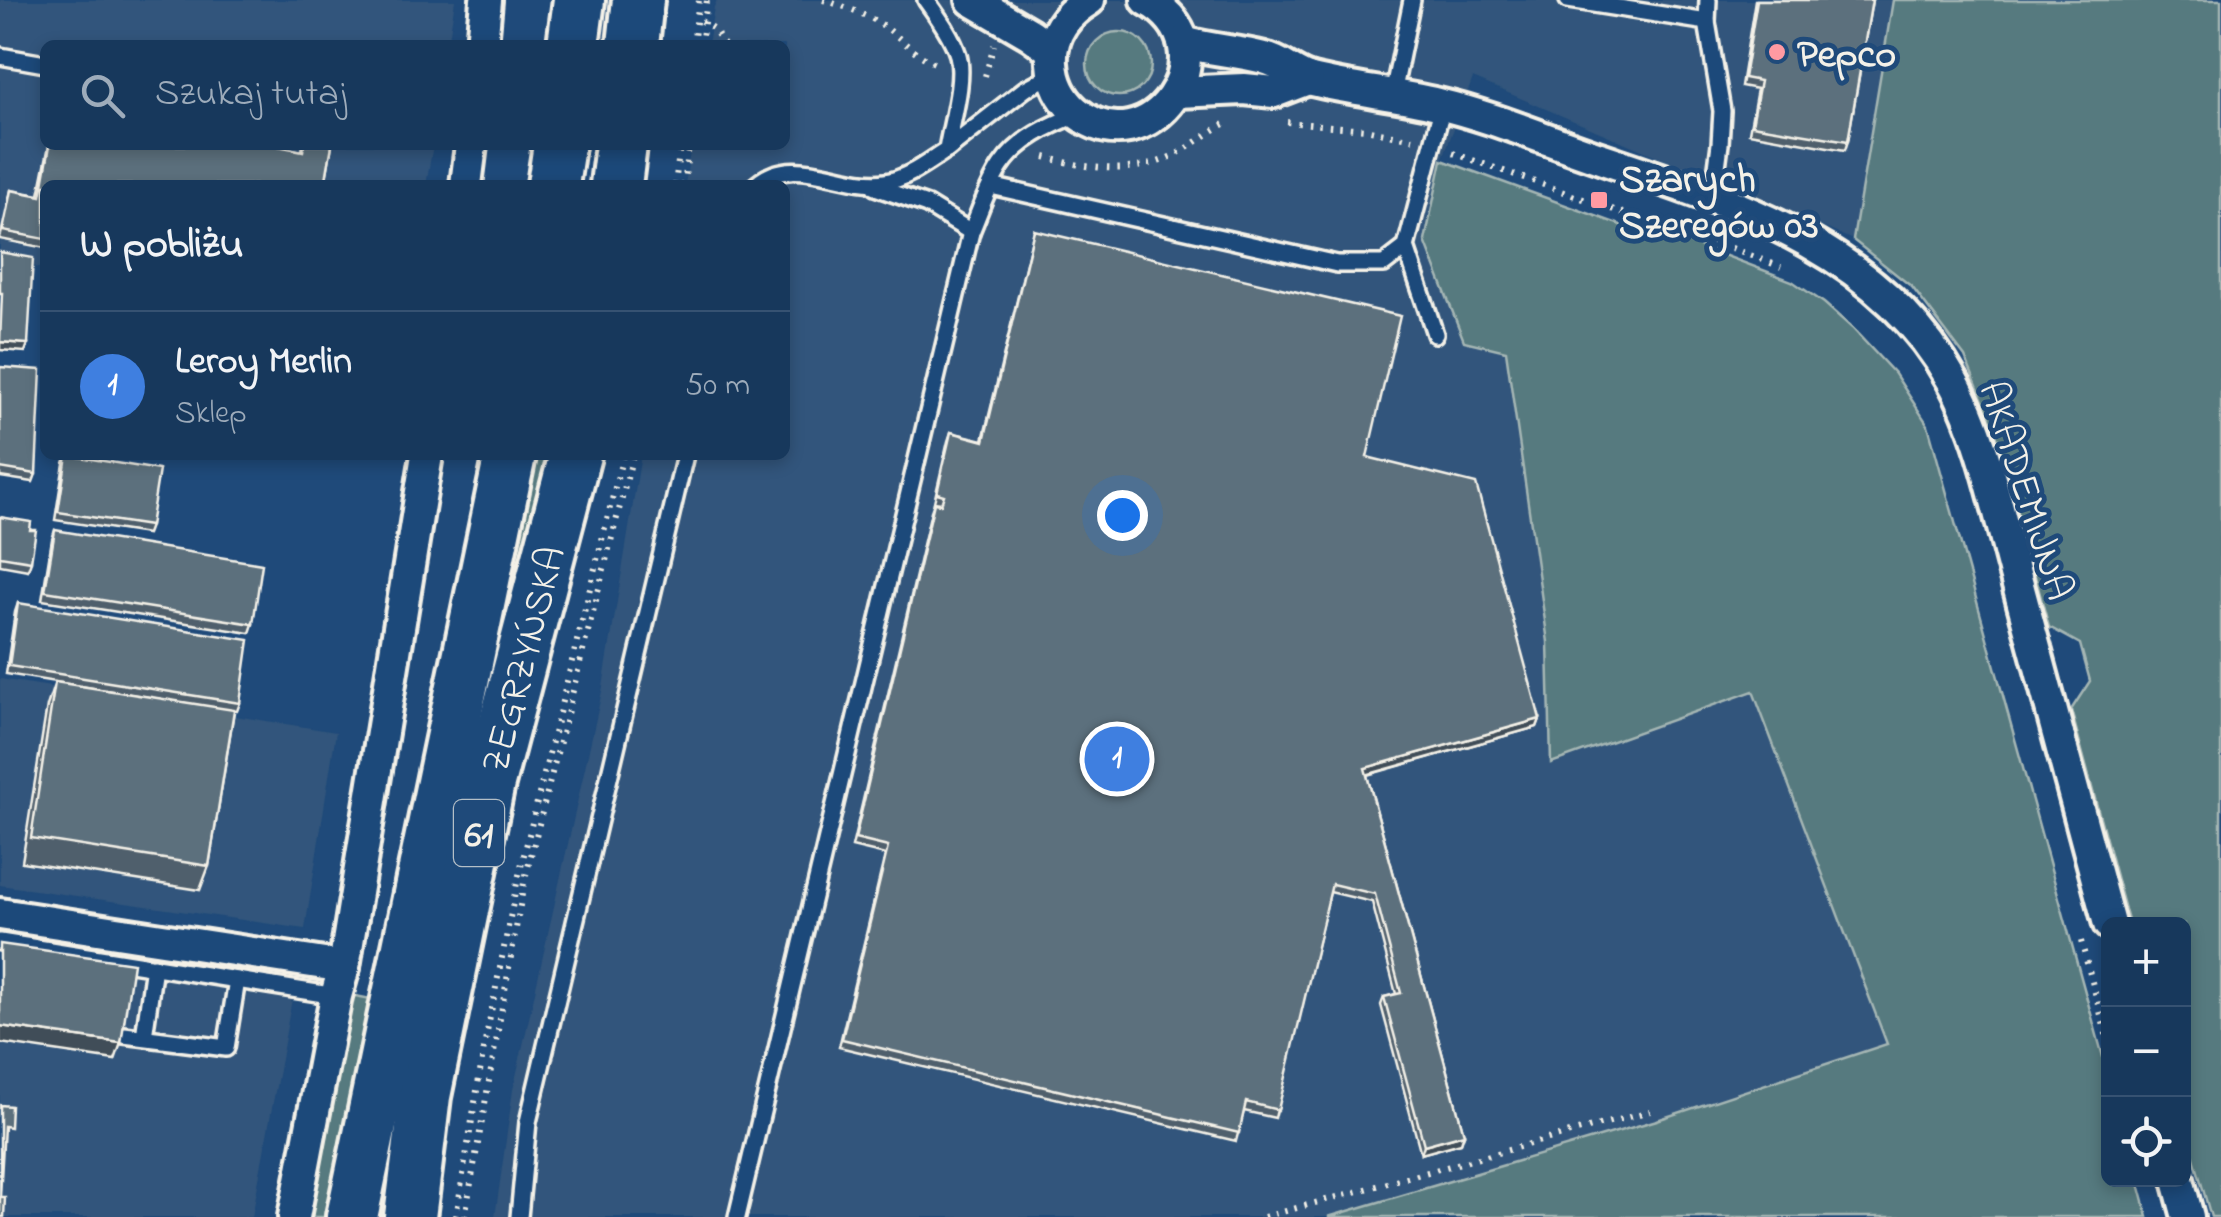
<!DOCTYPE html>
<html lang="pl">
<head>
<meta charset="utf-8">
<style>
  body { margin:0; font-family:"Indie Flower",sans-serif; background:#203f62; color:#f1f3f6 }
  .controls { position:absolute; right:30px; bottom:30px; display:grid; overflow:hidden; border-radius:15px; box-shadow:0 5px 15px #0003 }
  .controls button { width:90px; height:90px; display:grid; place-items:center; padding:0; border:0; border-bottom:2px solid #365272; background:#17385c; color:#f1f3f6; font:50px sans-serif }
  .you { position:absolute; left:1122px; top:515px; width:35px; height:35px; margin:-25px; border:8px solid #fff; border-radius:50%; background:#1a73e8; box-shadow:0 0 0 15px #1a73e833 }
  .badge { display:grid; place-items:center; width:65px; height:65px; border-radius:50%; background:#ff9aa2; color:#fff; font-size:32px; font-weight:700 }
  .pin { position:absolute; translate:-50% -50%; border:5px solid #fff; box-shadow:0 2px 10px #0006 }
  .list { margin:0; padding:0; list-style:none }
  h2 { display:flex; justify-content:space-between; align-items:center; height:130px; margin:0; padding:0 40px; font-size:42px }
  h2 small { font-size:32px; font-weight:400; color:#9eacbb }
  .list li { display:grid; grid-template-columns:65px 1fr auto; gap:30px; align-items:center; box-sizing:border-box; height:150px; padding:0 40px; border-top:2px solid #365272 }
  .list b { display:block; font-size:38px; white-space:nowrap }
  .list p { margin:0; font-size:32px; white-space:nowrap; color:#9eacbb }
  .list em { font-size:32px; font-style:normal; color:#9eacbb }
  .icon { flex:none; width:55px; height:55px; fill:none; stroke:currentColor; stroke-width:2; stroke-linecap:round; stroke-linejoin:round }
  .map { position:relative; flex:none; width:2221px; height:1217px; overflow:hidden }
  .search { position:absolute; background:#17385c; box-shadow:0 5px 15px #0003; left:40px; top:40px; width:750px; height:110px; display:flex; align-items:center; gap:25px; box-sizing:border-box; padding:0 35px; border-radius:15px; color:#9eacbb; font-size:38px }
  .panel { position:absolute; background:#17385c; box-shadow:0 5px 15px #0003; left:40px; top:180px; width:750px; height:280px; border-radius:15px }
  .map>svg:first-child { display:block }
</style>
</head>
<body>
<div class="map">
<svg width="2221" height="1217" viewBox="0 0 2221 1217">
  <rect width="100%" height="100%" fill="#1f4a7a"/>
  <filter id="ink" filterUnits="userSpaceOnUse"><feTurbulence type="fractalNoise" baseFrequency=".01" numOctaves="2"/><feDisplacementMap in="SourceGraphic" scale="20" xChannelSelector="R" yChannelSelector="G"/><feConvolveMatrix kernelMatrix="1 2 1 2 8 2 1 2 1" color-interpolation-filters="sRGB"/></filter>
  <g filter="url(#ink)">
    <g fill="#31557b">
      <polygon points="0,0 455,0 448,45 45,45 45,145 433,145 426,185 45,185 45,269 0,261"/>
      <polygon points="717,0 1893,0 1853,240 1473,78 1442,160 1425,241 1506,351 1548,642 1551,763 1753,691 1887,1044 1657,1120 1328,1217 495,1217 513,1090 603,687 641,455 785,455 785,185 685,185 691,145 785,145 785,45 708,45 714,7"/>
      <polygon points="0,679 336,732 305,929 0,885"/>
      <polygon points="0,929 288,972 292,999 252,1217 0,1217"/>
    </g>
    <g fill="#567a7f" stroke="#a5b6b4" stroke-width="2.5">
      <polygon points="1893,0 2221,0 2221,1217 2211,1217 2184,1123 2184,924 2129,924 2071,710 2090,681 2080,644 2049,627 1995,430 1965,357 1912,287 1853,240"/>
      <circle cx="1119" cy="64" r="32"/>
      <polygon points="1442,160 1637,231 1676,237 1792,281 1824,303 1852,328 1895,374 1928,425 2108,1075 2108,1180 2138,1180 2148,1217 1328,1217 1657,1120 1887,1044 1753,691 1551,763 1548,642 1506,351 1464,341 1425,241"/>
      <path d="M535,455H549L493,674L427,961L382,1217H376C393,1078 426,941 457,805C484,689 510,572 535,455Z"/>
      <polygon points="345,994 371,999 332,1217 302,1217"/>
    </g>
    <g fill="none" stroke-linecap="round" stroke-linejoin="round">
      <defs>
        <g id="service">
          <polyline points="1568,0 1707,22 1722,111 1720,144 1713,197"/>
          <polyline points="1707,22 1708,0"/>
          <polyline points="0,56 45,64"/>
          <polyline points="1393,94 1412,0"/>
          <polyline points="947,150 1025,89 1053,74"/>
          <path d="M756,185C794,151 842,188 885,182C907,179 928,162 947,150C951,124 965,80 958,55C952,36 938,17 926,0"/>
          <polyline points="991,186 1337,264 1384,264 1406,247 1443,105"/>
          <polyline points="875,187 927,205 971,232"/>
          <polyline points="1406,247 1435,334"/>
          <polyline points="0,942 336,996"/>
          <polyline points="124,1035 226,1048 237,980"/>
          <polyline points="144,1037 154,966"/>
          <polyline points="519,1217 528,1122 685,455"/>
          <path d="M737,1217L971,232C980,211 988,185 1001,166C1019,139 1050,125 1079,114"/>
        </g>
        <g id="minor">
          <polyline points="972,0 1030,34 1052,50"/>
          <path d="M1089,0C1066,14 1050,35 1052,63C1053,82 1062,99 1075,111C1148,173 1237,50 1147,0"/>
          <path d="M1183,42C1210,50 1237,51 1264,58C1282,62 1295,76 1312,80C1353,90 1396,94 1438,104C1494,117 1549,141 1603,159C1737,205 1879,248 1952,380C1983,435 1998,512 2015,574C2047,691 2078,808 2109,924"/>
          <polyline points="482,45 486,0"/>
          <polyline points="1177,92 1244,89 1274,92 1308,79"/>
          <polyline points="466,185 471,145"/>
          <polyline points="0,914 344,967"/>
          <polyline points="2178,1180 2188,1217"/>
          <polyline points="294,1217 336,996 344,967 427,455"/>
        </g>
        <g id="primary">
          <polyline points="573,45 579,0"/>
          <polyline points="633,45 638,0"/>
          <polyline points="553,185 559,145"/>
          <polyline points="616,185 621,145"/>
          <polyline points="352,1217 510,455"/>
          <path id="s1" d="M410,1217L425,1096L489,783L575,455"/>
        </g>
      </defs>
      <use href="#service" stroke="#f4f1e8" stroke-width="22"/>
      <use href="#minor" stroke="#f4f1e8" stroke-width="38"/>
      <use href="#primary" stroke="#f4f1e8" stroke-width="58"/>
      <g stroke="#f4f1e8" stroke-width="6" stroke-dasharray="2.5 8" stroke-linecap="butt">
        <path d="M823,0C844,6 866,14 884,26C902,39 916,56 937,64"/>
        <polyline points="701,21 714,29 724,45"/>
        <polyline points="693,45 699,0"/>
        <polyline points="701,45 707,0"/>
        <polyline points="985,76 994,45"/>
        <polyline points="1287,122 1365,129 1413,139"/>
        <polyline points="1453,153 1640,219 1711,240 1781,267"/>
        <path d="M1045,157C1086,168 1130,176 1170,157C1190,149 1206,133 1225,124"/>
        <polyline points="675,185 680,145"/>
        <polyline points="684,185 689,145"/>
        <polyline points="2081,941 2108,1041"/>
        <polyline points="456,1217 485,1042 517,883 623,455"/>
        <polyline points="465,1217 524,883 633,455"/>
        <polyline points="1264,1217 1650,1111"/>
      </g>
      <use href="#service" stroke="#1f4a7a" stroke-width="15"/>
      <use href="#minor" stroke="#1f4a7a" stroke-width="30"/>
      <use href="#primary" stroke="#1f4a7a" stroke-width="50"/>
    </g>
    <g fill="#4f5f6c" stroke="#f4f1e8" stroke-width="2.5">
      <polygon points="1755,0 1872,0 1848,141 1845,150 1749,133 1757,89 1741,86"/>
      <polygon points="49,145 273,145 302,151 303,145 332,145 325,185 45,185 45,248 0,239 11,190 39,195"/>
      <polygon points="1034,230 1367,457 1540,719 1537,727 1367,775 1464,1134 1461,1143 1421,1154 1381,1005 1384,997 1396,994 1372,902 1330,892 1275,1118 1244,1111 1236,1141 839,1047 885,855 852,847 931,511 934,503 941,503 934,502 948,441 951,432 983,440"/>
      <polygon points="0,367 36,474 33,482 0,477"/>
      <polygon points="67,455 150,526 147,534 55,520 64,463"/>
      <polygon points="135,455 160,455 159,459"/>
      <polygon points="0,517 30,530 31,561 28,570 0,565"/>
      <polygon points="55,530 253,624 250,633 42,600 52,539"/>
      <polygon points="18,603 240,703 237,711 234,711 209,866 200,890 22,862 47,706 55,682 204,706 6,674 15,612"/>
    </g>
    <g fill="#404e58" stroke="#f4f1e8" stroke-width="2.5">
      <polygon points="0,342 28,344 25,352 0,350"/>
      <polygon points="1540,719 1537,727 1362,776 1365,768"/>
      <polygon points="0,1026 121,1043 115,1060 0,1043"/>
      <polygon points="1464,1134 1461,1143 1421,1154 1424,1145"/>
    </g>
    <g fill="#5c6f7d" stroke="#f4f1e8" stroke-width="2.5">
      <polygon points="1757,0 1872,0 1848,141 1752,125 1760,81 1744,78"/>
      <polygon points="50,145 273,145 303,151 304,145 332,145 325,185 45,185 45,239 3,231 11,190 41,196"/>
      <polygon points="1034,230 1400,316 1367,457 1476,484 1540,719 1365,768 1464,1134 1424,1145 1384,997 1401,993 1375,894 1332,884 1278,1110 1246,1102 1239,1133 842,1039 888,847 855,839 934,503 941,504 944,495 937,493 951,432 984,441"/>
      <polygon points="0,252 33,258 28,344 0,342 2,293 0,293"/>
      <polygon points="0,367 41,370 36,474 0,468"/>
      <polygon points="67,455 159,470 150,526 58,512"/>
      <polygon points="0,517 31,522 30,530 36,530 31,561 0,556"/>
      <polygon points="55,530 262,564 253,624 45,591"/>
      <polygon points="18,603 249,640 240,703 9,666"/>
      <polygon points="55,682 234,710 209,866 31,838"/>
      <polygon points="0,944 133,963 121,1043 0,1026"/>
      <polygon points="0,1105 11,1106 10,1127 4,1126 0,1197 5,1197 4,1217 0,1217"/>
    </g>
  </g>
  <g fill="#ff9aa2" stroke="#1f4a7a" stroke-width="4">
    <circle cx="1777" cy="52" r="10"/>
    <rect x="1589" y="190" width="20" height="20" rx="5"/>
  </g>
  <g text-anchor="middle" stroke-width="10" stroke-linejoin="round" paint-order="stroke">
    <rect fill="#1f4a7a" stroke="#b4bfc7" stroke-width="2.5" x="454" y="800" width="50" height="66" rx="8"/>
    <g font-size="38" font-weight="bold" fill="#f4f1e8">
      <text x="479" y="846">61</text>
    </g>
    <g font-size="40" font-weight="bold" fill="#f4f1e8" stroke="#1f4a7a" text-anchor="start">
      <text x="1797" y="66">Pepco</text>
      <text x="1619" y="191">Szarych<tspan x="1619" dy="46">Szeregów 03</tspan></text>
    </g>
    <g font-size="40" fill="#f4f1e8" stroke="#1f4a7a">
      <text transform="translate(2028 490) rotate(72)" y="14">AKADEMIJNA</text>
      <text dy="14" stroke="none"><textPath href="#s1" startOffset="570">ZEGRZYŃSKA</textPath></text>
    </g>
  </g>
</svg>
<div class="controls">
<button>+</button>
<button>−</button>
<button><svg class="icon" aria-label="locate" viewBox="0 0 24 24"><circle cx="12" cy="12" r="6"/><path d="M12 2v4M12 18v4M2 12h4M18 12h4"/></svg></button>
</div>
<div class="you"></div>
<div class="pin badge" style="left:1117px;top:759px;background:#3f7fe0">1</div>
<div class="search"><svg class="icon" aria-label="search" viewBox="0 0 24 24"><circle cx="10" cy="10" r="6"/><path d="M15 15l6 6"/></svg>Szukaj tutaj</div>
<section class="panel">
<h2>W pobliżu<small></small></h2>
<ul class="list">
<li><span class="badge" style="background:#3f7fe0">1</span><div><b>Leroy Merlin</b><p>Sklep</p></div><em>50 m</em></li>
</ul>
</section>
</div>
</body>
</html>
